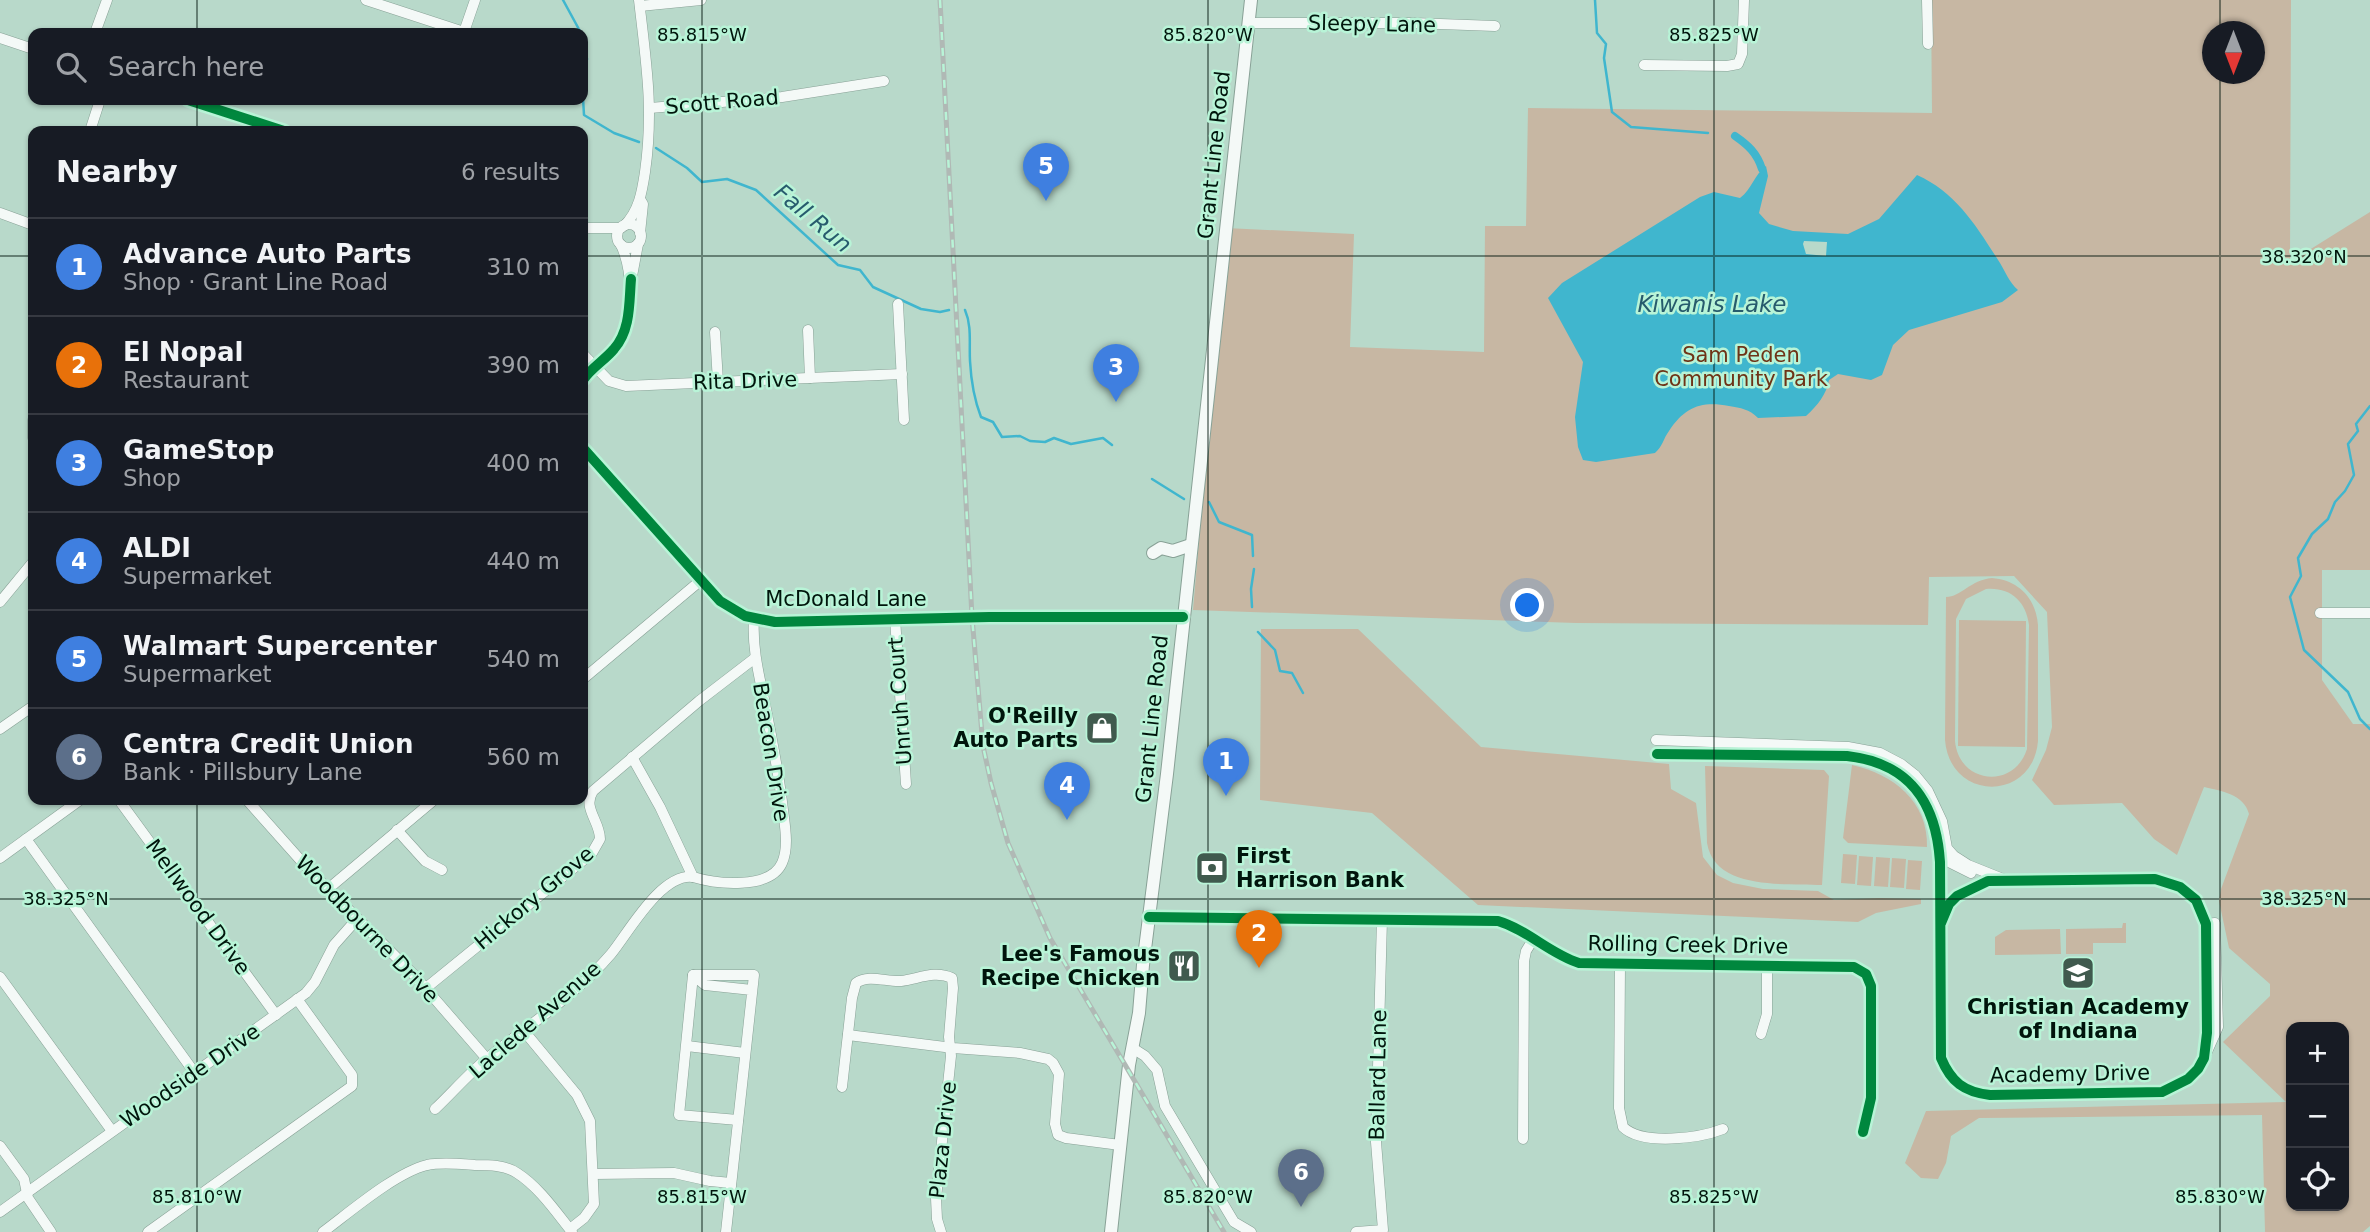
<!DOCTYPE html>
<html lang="en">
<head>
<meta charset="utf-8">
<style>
  body { margin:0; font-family:"DejaVu Sans",sans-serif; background:#20242c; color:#f1f3f6 }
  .controls { position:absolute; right:21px; bottom:21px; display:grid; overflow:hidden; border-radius:14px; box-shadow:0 2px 5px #0004 }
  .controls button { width:63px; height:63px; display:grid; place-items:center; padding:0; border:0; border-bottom:2px solid #363941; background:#171b24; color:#f1f3f6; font:35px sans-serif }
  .compass { position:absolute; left:2202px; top:21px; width:63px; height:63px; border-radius:50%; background:#171b24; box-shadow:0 2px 5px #0004; rotate:180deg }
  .you { position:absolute; left:1528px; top:606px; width:24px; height:24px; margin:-18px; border:5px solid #fff; border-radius:50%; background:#1a73e8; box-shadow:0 0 0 10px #1a73e833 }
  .badge { display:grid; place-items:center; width:46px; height:46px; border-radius:50%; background:#b45309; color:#fff; font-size:23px; font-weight:700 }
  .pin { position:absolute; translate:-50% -58px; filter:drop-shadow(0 2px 4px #0008) }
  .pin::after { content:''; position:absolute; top:37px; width:24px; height:21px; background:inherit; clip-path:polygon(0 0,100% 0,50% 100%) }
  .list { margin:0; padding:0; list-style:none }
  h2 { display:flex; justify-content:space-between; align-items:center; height:91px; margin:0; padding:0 28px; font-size:30px }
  h2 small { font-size:23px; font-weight:400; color:#9ea1a6 }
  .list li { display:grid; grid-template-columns:46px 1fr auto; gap:21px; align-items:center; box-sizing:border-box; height:98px; padding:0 28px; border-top:2px solid #363941 }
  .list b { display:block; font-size:26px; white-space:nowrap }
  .list p { margin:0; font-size:23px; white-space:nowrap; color:#9ea1a6 }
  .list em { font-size:23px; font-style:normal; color:#9ea1a6 }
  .icon { flex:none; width:38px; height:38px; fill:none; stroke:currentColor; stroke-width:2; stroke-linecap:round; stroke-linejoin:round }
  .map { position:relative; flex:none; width:2370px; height:1232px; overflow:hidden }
  .search { position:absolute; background:#171b24; box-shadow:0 2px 5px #0004; left:28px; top:28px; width:560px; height:77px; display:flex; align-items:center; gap:18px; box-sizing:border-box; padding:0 24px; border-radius:14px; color:#9ea1a6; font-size:26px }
  .panel { position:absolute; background:#171b24; box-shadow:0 2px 5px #0004; left:28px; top:126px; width:560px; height:679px; border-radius:14px }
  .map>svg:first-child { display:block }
</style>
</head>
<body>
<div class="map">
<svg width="2370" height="1232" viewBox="0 0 2370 1232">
  <rect width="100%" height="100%" fill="#b8d9ca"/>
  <g fill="#c7b7a3" fill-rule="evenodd">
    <path d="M1931,0H2291L2290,262L2370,212V570H2322V680L2353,724H2370V1226L2363,1232H2265L2262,1115L1979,1118L1951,1136L1946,1163L1938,1179L1921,1178L1905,1163L1926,1111L2286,1102L2223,1042L2270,996V984L2229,948L2219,901L2221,889L2249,814C2244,794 2221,791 2204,787L2177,855L2154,839L2122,803L2054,805L2032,780L2046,750L2052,727L2047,612L2014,576L1929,577L1928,625L1576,623L1193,610L1226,228L1354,234L1350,347L1484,352L1485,226H1526L1528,108L1932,113ZM2212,32H2254V74H2212ZM2291,1027H2344V1206H2291Z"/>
    <path d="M1992,578C2018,580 2036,598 2038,625V741C2033,802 1950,802 1945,740L1946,597C1961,597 1970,580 1992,578ZM1986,589C2010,587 2026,601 2029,625L2027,749C2014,790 1959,784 1955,741L1956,619L1966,599Z"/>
    <polygon points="1959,620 2026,621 2025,747 1958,746"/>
    <polygon points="1261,629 1358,629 1481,747 1669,764 1671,789 1696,803 1703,857 1717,875 1733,883 1763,889 1818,891 1834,900 1879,898 1921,899 1921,904 1876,913 1858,922 1478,905 1372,813 1260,800"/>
    <path d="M1852,765C1893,774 1928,801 1927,847L1848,843L1843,838Z"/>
    <path d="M1705,766L1824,770L1829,776L1822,885C1786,883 1715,891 1707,843Z"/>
    <polygon points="1843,854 1857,855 1855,884 1841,883"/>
    <polygon points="1859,856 1873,857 1871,886 1857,885"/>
    <polygon points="1876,857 1890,858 1888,887 1874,886"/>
    <polygon points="1892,858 1906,859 1904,888 1890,887"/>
    <polygon points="1908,860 1922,861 1920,890 1906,889"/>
    <polygon points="2123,923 2126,923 2126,943 2093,943 2093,954 2066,954 2066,929 2122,928"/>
    <polygon points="2060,929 2061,954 1995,955 1995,937 2006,930"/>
  </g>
  <path fill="#40b6ce" d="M1766,166L1768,176L1759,213L1769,224L1793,231L1848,234L1879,219L1917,175C1957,193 1977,227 2000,263C2006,273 2009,282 2018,290L2002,302L1909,330L1893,345L1882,375L1871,380L1838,374L1829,380C1826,395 1818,405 1806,416L1758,418C1749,409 1741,408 1729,406C1701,401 1685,407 1669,431C1663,439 1663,446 1655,453L1596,462L1583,460L1578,447L1575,417L1583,362L1548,298L1562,283L1700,197L1714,192L1740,198C1752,189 1754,175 1766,166Z"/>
  <polygon fill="#b8d9ca" points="1804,241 1827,242 1826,256 1806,254 1803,244"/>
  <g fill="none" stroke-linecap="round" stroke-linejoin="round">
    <g stroke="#40b6ce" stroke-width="2.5">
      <polyline points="563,0 581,33"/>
      <polyline points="1595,0 1597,33 1606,44 1604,58 1612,112 1631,127 1708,133"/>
      <polyline points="583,39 587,59 583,80"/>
      <polyline points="583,98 584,115 614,133 639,142"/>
      <polyline points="656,148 687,168 702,182 727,179 756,190 838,265 860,270 873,287 921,309 940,312 949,310"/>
      <path d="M965,310C972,326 969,343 970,361C971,380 974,399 981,417L993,422L1002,437L1020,436L1030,441L1045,442L1054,438L1071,444L1103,438L1112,445"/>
      <polyline points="2370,406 2356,424 2358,431 2348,444 2354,475 2345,491 2335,502 2328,519 2312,534 2298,558 2301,576 2290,597 2304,650 2348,692 2360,719 2370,729"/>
      <polyline points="1152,479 1184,499"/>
      <polyline points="1209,502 1219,522 1252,535 1253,556"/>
      <polyline points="1252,607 1251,589 1254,569"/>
      <polyline points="1258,632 1275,650 1280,671 1292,673 1303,693"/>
    </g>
    <path stroke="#40b6ce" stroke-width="8" d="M1735,136C1748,145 1757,153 1762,169"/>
    <defs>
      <g id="minor">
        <polyline points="366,0 467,33"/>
        <polyline points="1927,0 1928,44"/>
        <polyline points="640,6 701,0"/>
        <polyline points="1249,23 1413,23 1495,26"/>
        <polyline points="464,32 475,0"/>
        <polyline points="95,33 107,0"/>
        <polyline points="0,38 33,49"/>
        <polyline points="1644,65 1727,66 1738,64 1742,54 1744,0"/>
        <polyline points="188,100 284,131"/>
        <polyline points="650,108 782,97 884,81"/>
        <polyline points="90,131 100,100"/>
        <polyline points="0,213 33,225"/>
        <circle cx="629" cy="236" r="12"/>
        <path d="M624,226C639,211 642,192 645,172C654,109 646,62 639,0"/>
        <polyline points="583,228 621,228"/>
        <polyline points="640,233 643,204 640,199"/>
        <polyline points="632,276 638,244"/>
        <polyline points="898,304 904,420"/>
        <polyline points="808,330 810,378"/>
        <polyline points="715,332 718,382"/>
        <polyline points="583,354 609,381 626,386 902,374"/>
        <path d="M583,380C592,367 608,358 617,345C635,320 633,271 621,245"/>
        <polyline points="33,420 33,438"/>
        <polyline points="583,448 720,601 745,616 775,622 989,617 1183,617"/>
        <polyline points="0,602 33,562"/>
        <polyline points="2320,613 2370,613"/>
        <polyline points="895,618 906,784"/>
        <polyline points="583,679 700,581"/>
        <polyline points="0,729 33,706"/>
        <polyline points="1656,740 1848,747 1880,753 1901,764 1915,775 1928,791 1942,821 1947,848 1954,856 1968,865 2003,879"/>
        <path d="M1657,754L1847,756C1909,763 1936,801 1940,862L1941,1058C1951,1082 1964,1092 1990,1095L2162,1092L2188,1079L2198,1069L2204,1058L2207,1033L2206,924L2196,900L2180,887L2155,879L1988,881L1957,896L1949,904L1941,923"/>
        <path d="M632,757L660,807L693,877C716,884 770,890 782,863C789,848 785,826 783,810C779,774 772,739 765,704C759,675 752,648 754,619"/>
        <polyline points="119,800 276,1015"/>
        <polyline points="247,800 311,872 414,975 487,1059"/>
        <polyline points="397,830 425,861 442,870"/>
        <polyline points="26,839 194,1072"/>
        <polyline points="1940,849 1947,861 1971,873"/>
        <polyline points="0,858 80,800"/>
        <polyline points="328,889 434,800"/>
        <path d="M1149,917L1498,921C1528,930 1550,954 1579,963L1854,967L1866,974L1871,986V1098L1863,1132"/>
        <polyline points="2206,924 2215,923 2218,1027 2206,1054"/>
        <path d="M1620,964L1619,1108L1623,1127C1643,1146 1700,1138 1723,1129"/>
        <polyline points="693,975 679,1115 738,1120"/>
        <polyline points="0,977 112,1131"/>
        <path d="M426,988L592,853L600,839C600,821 582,808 593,791L699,701L755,658"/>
        <polyline points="524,1031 577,1095 590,1121 594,1204 584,1218 570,1229"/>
        <polyline points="1761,1034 1767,1014 1767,966"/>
        <polyline points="848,1035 953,1048 1020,1053 1048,1059 1053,1063 1059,1074 1055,1124 1058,1135 1066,1138 1120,1145"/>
        <polyline points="687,1046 745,1053"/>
        <polyline points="1134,1049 1145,1056 1157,1070 1165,1106 1234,1222 1251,1232"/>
        <path d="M842,1087L852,998L856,983C869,974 886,982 901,981C918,979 935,970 952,978L953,988L949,1037L951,1056L936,1198L937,1219L941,1232"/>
        <path d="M435,1109C453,1092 469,1073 489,1057C530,1024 576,995 611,954C629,932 661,873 693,877"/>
        <polyline points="1523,1139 1524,961 1526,951 1534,938"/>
        <polyline points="0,1146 24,1179 28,1198 51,1232"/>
        <polyline points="594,1174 674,1173 710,1181 731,1183"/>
        <polyline points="0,1212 306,993 315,982 334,945 357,919"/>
        <polyline points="148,1232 352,1086 352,1075 297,999"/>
        <path d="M323,1232C350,1212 395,1173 427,1165C442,1162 460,1164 475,1165C489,1165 505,1165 517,1173C539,1187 556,1212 572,1232"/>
        <polyline points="726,1232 754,975 693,975 705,985 752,990"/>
        <polyline points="1356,1232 1383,1230 1376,1142 1382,919"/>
      </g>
      <g id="major">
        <polyline points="1153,553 1161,548 1173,551 1191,545"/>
        <polyline points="1111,1232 1129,1065 1139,1013 1143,965 1167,774 1251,0"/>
      </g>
    </defs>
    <use href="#minor" stroke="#88a196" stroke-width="11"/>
    <use href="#major" stroke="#88a196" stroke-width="14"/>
    <use href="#minor" stroke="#f4f9f7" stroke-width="10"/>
    <use href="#major" stroke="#f4f9f7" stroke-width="12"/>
    <defs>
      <polyline id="rail" points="940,0 972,617 983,746 991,783 1008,843 1050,938 1224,1232"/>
    </defs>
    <use href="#rail" stroke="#b0b9b5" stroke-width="5"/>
    <use href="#rail" stroke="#b8f4d7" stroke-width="2.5" stroke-dasharray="8" stroke-linecap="butt"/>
    <defs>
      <g id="cycleway">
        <polyline points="188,100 284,131"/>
        <path d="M583,380C591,368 605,360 614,349C631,330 629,302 631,279"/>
        <polyline points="583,448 720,601 745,616 775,622 989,617 1183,617"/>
        <path d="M1657,754L1847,756C1909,763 1936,801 1940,862L1941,1058C1951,1082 1964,1092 1990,1095L2162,1092L2188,1079L2198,1069L2204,1058L2207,1033L2206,924L2196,900L2180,887L2155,879L1988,881L1957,896L1949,904L1941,923"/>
        <path d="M1149,917L1498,921C1528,930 1550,954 1579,963L1854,967L1866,974L1871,986V1098L1863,1132"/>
      </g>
    </defs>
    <use href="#cycleway" stroke="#b8f4d7" stroke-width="15"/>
    <use href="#cycleway" stroke="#00873e" stroke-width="10"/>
  </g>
  <path fill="none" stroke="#00150c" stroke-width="2" stroke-opacity="0.45" d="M197,0V33M702,0V1232M1208,0V1232M1714,0V1232M2220,0V32M2220,74V1232M197,100V131M0,256H33M583,256H2370M197,800V1232M0,899H2370"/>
  <defs>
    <symbol id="shop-square" viewBox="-11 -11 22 22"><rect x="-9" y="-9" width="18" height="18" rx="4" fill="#405a4e" stroke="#b8f4d7"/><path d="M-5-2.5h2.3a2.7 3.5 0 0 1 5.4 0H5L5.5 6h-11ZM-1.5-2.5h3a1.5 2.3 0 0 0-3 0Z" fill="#fff"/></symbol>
    <symbol id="bank-square" viewBox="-11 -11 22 22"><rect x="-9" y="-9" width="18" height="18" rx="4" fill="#405a4e" stroke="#b8f4d7"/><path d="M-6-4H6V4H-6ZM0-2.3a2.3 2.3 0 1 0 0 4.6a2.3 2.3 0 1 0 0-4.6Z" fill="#fff"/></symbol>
    <symbol id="restaurant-square" viewBox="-11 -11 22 22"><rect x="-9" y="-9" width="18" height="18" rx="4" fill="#405a4e" stroke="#b8f4d7"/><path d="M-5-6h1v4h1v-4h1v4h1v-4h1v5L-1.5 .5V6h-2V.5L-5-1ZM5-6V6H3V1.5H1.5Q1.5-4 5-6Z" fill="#fff"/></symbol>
    <symbol id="school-square" viewBox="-11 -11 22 22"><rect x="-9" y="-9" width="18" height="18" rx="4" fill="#405a4e" stroke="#b8f4d7"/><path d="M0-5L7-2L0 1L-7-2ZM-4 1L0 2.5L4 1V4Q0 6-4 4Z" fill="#fff"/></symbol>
  </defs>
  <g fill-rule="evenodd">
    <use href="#shop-square" x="1083" y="709" width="38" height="38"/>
    <use href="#bank-square" x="1193" y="849" width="38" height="38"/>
    <use href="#restaurant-square" x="1165" y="947" width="38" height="38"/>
    <use href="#school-square" x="2059" y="954" width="38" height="38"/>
  </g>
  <g text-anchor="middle" stroke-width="5" stroke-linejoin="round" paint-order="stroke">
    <g font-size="21" fill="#00150c" stroke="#b8f4d7">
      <text transform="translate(1372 24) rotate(1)" y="7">Sleepy Lane</text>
      <text transform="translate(722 102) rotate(-5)" y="7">Scott Road</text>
      <text transform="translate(1214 155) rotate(-84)" y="7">Grant Line Road</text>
      <text transform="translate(745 381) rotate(-2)" y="7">Rita Drive</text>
      <text x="846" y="606">McDonald Lane</text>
      <text transform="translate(900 701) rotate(-94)" y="7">Unruh Court</text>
      <text transform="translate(1152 719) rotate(-84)" y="7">Grant Line Road</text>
      <text transform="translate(771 752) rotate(81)" y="7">Beacon Drive</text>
      <text transform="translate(534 898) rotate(-40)" y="7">Hickory Grove</text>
      <text transform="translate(198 907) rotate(54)" y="7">Mellwood Drive</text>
      <text transform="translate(367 929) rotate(46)" y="7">Woodbourne Drive</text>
      <text transform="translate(1688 945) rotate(1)" y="7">Rolling Creek Drive</text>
      <text transform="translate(535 1020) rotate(-41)" y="7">Laclede Avenue</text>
      <text transform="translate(2070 1074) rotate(-1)" y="7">Academy Drive</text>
      <text transform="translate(1378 1075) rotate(-89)" y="7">Ballard Lane</text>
      <text transform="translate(190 1076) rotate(-35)" y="7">Woodside Drive</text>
      <text transform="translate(943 1140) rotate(-84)" y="7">Plaza Drive</text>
    </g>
    <g font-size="21" fill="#6e3317" stroke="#b8f4d7">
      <text x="1741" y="362">Sam Peden<tspan x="1741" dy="24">Community Park</tspan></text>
    </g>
    <g font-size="21" font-weight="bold" fill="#00150c" stroke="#b8f4d7" text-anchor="end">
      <text x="1078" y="723">O'Reilly<tspan x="1078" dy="24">Auto Parts</tspan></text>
      <text x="1236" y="863" text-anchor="start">First<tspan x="1236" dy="24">Harrison Bank</tspan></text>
      <text x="1160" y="961">Lee's Famous<tspan x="1160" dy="24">Recipe Chicken</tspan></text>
      <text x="2078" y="1014" text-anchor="middle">Christian Academy<tspan x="2078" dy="24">of Indiana</tspan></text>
    </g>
    <g font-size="23" font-style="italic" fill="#275b6d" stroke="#b8f4d7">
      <text transform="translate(813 218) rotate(40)" y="8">Fall Run</text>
      <text x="1712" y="312">Kiwanis Lake</text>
    </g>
  </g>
  <g font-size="18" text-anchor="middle" fill="#00150c" stroke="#b8f4d7" stroke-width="5" stroke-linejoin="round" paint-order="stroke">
    <text x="702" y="41">85.815°W</text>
    <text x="1208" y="41">85.820°W</text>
    <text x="1714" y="41">85.825°W</text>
    <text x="2304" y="263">38.320°N</text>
    <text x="2304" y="905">38.325°N</text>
    <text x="66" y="905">38.325°N</text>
    <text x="197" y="1203">85.810°W</text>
    <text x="702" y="1203">85.815°W</text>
    <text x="1208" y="1203">85.820°W</text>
    <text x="1714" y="1203">85.825°W</text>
    <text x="2220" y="1203">85.830°W</text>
  </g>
</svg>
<div class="controls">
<button>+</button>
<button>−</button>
<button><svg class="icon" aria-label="locate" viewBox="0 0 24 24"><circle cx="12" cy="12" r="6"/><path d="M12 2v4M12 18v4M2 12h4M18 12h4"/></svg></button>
</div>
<svg class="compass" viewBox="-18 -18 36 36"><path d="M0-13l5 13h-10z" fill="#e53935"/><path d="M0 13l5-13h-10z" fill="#9ea1a6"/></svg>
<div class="you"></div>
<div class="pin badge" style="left:1226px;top:796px;background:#3f7fe0">1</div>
<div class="pin badge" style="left:1259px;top:968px;background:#e8710a">2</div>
<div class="pin badge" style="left:1116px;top:402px;background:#3f7fe0">3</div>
<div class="pin badge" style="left:1067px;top:820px;background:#3f7fe0">4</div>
<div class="pin badge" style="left:1046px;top:201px;background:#3f7fe0">5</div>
<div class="pin badge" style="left:1301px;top:1207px;background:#5c6f8a">6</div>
<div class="search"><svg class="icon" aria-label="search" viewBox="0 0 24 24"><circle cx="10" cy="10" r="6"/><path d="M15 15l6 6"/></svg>Search here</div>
<section class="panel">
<h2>Nearby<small>6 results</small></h2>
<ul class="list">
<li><span class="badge" style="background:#3f7fe0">1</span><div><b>Advance Auto Parts</b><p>Shop · Grant Line Road</p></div><em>310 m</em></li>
<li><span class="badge" style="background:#e8710a">2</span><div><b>El Nopal</b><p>Restaurant</p></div><em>390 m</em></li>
<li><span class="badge" style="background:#3f7fe0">3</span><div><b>GameStop</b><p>Shop</p></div><em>400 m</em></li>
<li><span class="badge" style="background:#3f7fe0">4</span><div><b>ALDI</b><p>Supermarket</p></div><em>440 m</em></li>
<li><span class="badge" style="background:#3f7fe0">5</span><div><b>Walmart Supercenter</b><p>Supermarket</p></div><em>540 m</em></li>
<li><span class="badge" style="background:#5c6f8a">6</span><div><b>Centra Credit Union</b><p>Bank · Pillsbury Lane</p></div><em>560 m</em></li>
</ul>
</section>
</div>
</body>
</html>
